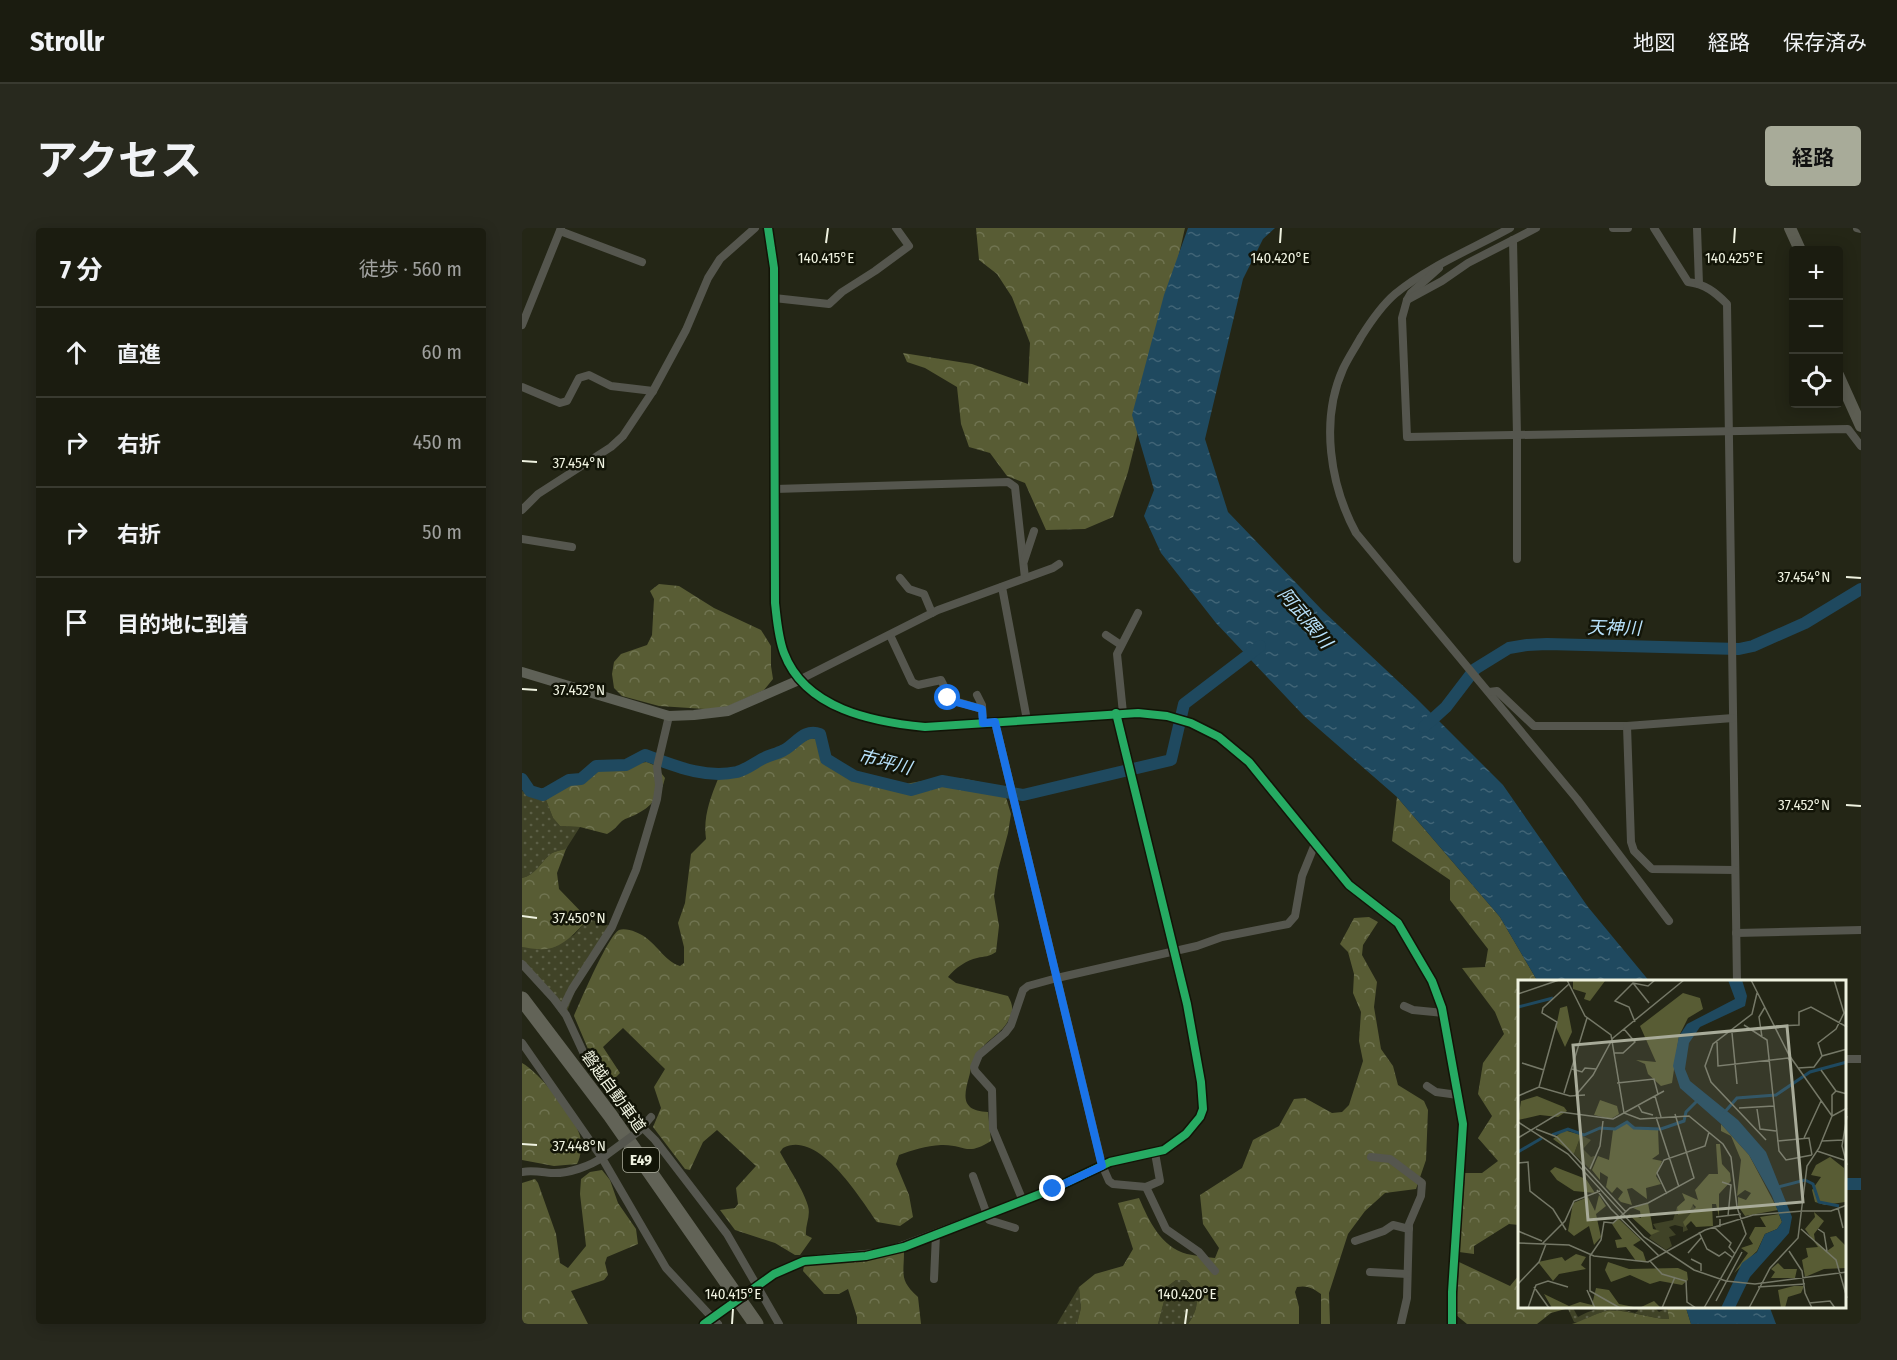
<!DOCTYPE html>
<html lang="ja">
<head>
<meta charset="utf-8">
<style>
  body { margin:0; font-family:"Fira Sans Condensed","Noto Sans JP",sans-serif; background:#28291e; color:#f1f3f6 }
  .controls { position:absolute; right:18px; top:18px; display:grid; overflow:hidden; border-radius:6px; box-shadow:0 3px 15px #0003 }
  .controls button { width:54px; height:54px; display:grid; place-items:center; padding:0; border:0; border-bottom:2px solid #393a30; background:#1b1c10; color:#f1f3f6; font:30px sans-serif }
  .stop { position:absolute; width:18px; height:18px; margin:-14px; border:4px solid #1a73e8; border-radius:50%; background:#fff }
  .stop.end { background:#1a73e8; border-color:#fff; box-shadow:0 2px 6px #0008 }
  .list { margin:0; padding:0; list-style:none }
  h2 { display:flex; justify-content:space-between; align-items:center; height:78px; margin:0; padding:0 24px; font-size:26px }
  h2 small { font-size:20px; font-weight:400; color:#a0a19f }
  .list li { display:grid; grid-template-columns:39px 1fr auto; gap:18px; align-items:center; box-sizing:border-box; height:90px; padding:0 24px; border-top:2px solid #393a30 }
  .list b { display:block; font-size:22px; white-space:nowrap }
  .list em { font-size:20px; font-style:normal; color:#a0a19f }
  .icon { flex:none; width:33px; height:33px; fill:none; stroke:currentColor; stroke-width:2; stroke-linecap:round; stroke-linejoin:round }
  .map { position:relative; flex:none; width:1339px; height:1096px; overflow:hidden; border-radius:6px }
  header { display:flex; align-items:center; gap:36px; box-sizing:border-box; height:84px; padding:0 30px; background:#1b1c10; border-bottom:2px solid #393a30 }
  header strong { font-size:28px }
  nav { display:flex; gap:33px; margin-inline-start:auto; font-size:21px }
  .intro { display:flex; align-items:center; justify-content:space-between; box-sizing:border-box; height:144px; padding:0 36px }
  h1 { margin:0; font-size:42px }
  .button { padding:15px 27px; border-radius:6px; background:#a8ab99; color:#111; font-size:21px; font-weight:700 }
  main { display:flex; gap:36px; padding:0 36px }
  aside { flex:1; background:#1b1c10; border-radius:6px; box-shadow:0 3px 15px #0003 }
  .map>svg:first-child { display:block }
</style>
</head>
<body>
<header>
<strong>Strollr</strong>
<nav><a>地図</a><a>経路</a><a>保存済み</a></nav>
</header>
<div class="intro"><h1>アクセス</h1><a class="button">経路</a></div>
<main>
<aside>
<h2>7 分<small>徒歩 · 560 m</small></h2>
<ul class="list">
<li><svg class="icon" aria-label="ahead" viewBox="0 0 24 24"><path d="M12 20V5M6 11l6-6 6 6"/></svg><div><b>直進</b></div><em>60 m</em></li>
<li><svg class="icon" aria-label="right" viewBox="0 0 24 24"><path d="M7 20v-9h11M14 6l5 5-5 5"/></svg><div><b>右折</b></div><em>450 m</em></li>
<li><svg class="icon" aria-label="right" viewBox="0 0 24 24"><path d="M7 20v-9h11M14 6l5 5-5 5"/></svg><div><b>右折</b></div><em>50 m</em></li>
<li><svg class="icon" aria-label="arrive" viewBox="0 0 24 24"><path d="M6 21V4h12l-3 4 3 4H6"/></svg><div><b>目的地に到着</b></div></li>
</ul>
</aside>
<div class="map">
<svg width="1339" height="1096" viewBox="0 0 1339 1096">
  <defs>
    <pattern id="grass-dots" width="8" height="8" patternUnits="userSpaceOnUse" patternTransform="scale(1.5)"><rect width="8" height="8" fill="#404327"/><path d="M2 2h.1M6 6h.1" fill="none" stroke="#5c5f46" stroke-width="1.8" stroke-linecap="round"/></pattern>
    <pattern id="forest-crowns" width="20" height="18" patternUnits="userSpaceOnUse" patternTransform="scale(1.5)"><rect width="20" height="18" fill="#585c34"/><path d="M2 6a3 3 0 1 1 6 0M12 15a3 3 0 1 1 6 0" fill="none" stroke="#707451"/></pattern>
    <pattern id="water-ripples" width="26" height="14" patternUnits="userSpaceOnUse" patternTransform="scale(1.5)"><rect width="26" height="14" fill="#1f495f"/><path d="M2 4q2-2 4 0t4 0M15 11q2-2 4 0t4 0" fill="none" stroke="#406476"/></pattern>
  </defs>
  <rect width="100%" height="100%" fill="#242616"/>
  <g fill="url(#grass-dots)">
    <path d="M0,563L24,572L31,590L38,598L58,599L44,621C39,622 34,623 30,625C19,633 14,647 0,650Z"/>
    <polygon points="66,691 89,698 66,729 44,786 0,737 0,719 24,721 52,707"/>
    <path d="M654,1052H664C679,1064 677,1081 666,1096H636L646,1058Z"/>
    <polygon points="557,1059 559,1080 555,1096 535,1096"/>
    <path d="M1047,1080H1051L1056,1089C1078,1077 1089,1078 1113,1085L1116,1083L1115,1080H1133L1137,1084L1145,1080L1147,1091C1128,1091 1103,1080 1087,1083C1076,1084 1066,1090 1056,1095L1052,1094L1046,1081Z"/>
  </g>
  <g fill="url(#forest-crowns)">
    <polygon points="454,0 663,0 618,196 606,244 591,289 563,301 524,302 503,255 485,248 468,225 447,219 439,196 435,159 403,140 385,134 381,125 450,136 506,156 508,115 490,69 475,46 457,32"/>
    <polygon points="137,356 157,358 192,380 239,402 249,418 249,438 251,451 242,462 198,482 137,478 100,468 92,460 90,446 92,434 99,426 125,417 130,407 132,371 128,363"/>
    <path d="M289,510L299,512L309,533L348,551L383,556L423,549L444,551L481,559L489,586L486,605L476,642L472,668L477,698L474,724C467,729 463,728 455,730C445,732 433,740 426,749L434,755L486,768C490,775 492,781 488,789C481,807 460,813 452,831C449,836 449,843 447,849C441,870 440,883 466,884L469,913C444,929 443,916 419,917C404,918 390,922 377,927L374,936L387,967L391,989L378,998L355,994C338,970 296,901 261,920L258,924C266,939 282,963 286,978C289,988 283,997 284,1007L290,1010L278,1027H273L253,1015L213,1002L198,982L213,980L216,976L214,960L234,938L195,902L181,914L168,942L163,941L131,899L139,880L132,859L143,841L101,800L81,819L98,845L91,852L69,828L52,788C58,774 86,708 97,702C104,699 118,705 123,709C136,718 144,734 158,738L162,735V719L156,695L163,675L169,626L184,611C181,589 188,571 196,551L200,548L219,543L247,527L266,522Z"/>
    <path d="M125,534L134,538L143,550C139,568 129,579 113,587C109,589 104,590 100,593C95,598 92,602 85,606L58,599L38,598L31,590L24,572L44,557L64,551L80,539Z"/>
    <polygon points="875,569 978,689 1016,754 997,754 997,997 987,996 952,1018 952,1026 937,1024 943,945 960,945 976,933 956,910 970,888 956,866 961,835 982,806 973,784 940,740 963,739 966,721 928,672 928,652 870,613"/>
    <path d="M44,621L35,645L37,661L66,691C55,703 42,719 24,721C17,722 7,720 0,719V650C14,647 19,633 30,625C34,623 39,622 44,621Z"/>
    <path d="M847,689L856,694L841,717L840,727L855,754L852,779L859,821L871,838L876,857L902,873L906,882L904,932L894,961L863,965L843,983L826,1006L807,1065L808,1096H799V1066C791,1060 785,1057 775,1059L773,1064L777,1079V1096H666C677,1081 679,1064 664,1052H654L646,1058L636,1096H555L559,1080L557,1059L573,1046L601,1038L611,1021L596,975L617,970C627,993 639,1019 665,1026C674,1028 684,1029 693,1030L697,1020L681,996L678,967L720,940L731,912L757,898L772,871L783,870L810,885L820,884L827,877L841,833L837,813L839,784L831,765L832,746L826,724L818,716L832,690Z"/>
    <path d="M0,835C17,844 53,889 58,908C60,918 59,928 55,936L32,938L0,932Z"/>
    <polygon points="80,942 88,952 96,975 114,1001 116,1016 85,1029 83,1035 86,1047 82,1052 49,1063 66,1096 0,1096 0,955 13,951 16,955 34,1006 38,1035 46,1040 64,1018 58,966 59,951 68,944"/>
    <path d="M382,1023C382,1047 377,1052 396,1069L399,1096H335V1089L326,1061L317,1066H302L281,1043L282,1038Z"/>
    <polygon points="937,1034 988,1058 997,1047 997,1080 1047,1080 1029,1085 1015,1096 945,1096 934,1087"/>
    <path d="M1145,1080H1164L1169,1096H1050C1061,1093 1073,1085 1085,1083C1101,1080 1128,1091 1147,1091Z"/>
  </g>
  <g fill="url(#water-ripples)">
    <polygon points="666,0 753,0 741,11 721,51 683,211 706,284 801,383 893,469 981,557 1066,679 1128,754 1016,754 978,689 875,569 782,488 694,395 639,325 622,288 632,262 610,187 642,67"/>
    <polygon points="1164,1080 1248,1080 1254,1096 1169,1096"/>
  </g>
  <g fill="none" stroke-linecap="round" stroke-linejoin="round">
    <g stroke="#1f495f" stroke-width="12">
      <polyline points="902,499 924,479 953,441 987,420 1005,417 1025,416 1217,421 1231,418 1283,395 1339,361"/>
      <path d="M0,551L8,563L21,567L47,552L59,551L74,538L104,537L123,527C153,538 183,551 215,544C225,541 231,536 240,531C247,527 255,526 262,522C274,516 282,500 298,506L304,531L332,548L389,562L420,553L501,567L649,532L662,476L738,418"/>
      <polyline points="1322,956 1339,956"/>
    </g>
    <g stroke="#55564e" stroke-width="8">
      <path d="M246,0L252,40L253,375C255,392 256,409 262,425C283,481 351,494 403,499L616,485L645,488L669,495L697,509L727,534L827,657L876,695L910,753L920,780L941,896L930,1064V1096"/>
      <path d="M988,0C950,21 907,38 873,66C859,78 849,93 839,109C833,120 826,130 821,141C798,192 808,257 834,305L1055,571L1147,693"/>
      <polyline points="1091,0 1106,0"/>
      <path d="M1132,0L1166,54C1183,56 1193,64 1205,76L1215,754"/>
      <polyline points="1175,0 1177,56"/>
      <polyline points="1335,0 1339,1"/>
      <polyline points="38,3 120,34"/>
      <polyline points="991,12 995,207 995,331"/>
      <polyline points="917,40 889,65 885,72 880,90 885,209 1326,201 1339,218"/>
      <polyline points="252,70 307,76 320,64 353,43 387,18 374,0"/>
      <polyline points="885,72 920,53 946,35 1014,0"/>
      <polyline points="0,97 39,0"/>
      <polyline points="0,159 38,175 45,173 57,150 67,147 89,158 131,163"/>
      <polyline points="253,261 486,254 493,259 503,350"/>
      <polyline points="0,282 16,266 89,219 101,208 131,163 164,102 186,50 198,31 233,0"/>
      <polyline points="0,311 50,319"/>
      <polyline points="502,333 512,303"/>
      <polyline points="378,350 387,361 402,366 410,385"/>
      <polyline points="480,359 505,492"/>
      <polyline points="368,407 390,454 396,457 419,452 429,472 460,481"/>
      <polyline points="584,407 599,417"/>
      <polyline points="277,452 416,382 531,340 537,336"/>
      <polyline points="967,464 975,463 1012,498 1105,498 1211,490"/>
      <polyline points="455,467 460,477 461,495"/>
      <polyline points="601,485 595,426 616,385"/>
      <polyline points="473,494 580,937 587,953 591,956 624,959 638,953 633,925"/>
      <polyline points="1105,498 1109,614 1112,623 1130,641 1213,642"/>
      <polyline points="1214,705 1339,702"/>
      <polyline points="0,736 32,771 44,787 63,828 117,890 121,900 133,912 205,1006 257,1096"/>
      <polyline points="882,778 891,782 922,785"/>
      <polyline points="40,781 50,761 90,699 114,642 135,571 137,557 135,539 147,488"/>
      <polyline points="0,815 80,930 144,1040 196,1096"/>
      <polyline points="1322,831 1339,831"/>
      <polyline points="905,858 914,864 936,867"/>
      <polyline points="118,902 129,889"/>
      <polyline points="849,929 868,931 900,955 899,968 887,996 885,1070 879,1096"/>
      <path d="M0,944C10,942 19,944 29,945C47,946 68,938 83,928"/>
      <polyline points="451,948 467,992 493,1000"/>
      <polyline points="624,959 644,1001 677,1024 693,1043"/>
      <polyline points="501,973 471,901 470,862 453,843 452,839 457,827 483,805 489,797 501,762 506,758 535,750 675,718 700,709 766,696 773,688 780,648 793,616"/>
      <polyline points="833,1013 862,1003 871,997 887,1001"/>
      <polyline points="848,1044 885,1046"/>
      <polyline points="412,1051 414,1006"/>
      <polyline points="230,1062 252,1046 274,1036 292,1031 363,1024 531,961 588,934 638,924 650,918 664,906 678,889 681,881 679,854 665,776 594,485"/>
      <polyline points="182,1096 190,1089"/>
    </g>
    <polyline stroke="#5f6157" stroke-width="10" points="0,444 147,488 172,487 206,483 277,452"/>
    <g stroke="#5c5d52" stroke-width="12">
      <polyline points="1268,0 1278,22"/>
      <polyline points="1316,147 1339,198"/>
    </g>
    <polyline stroke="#626357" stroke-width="15" points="0,771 88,887 234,1096"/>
    <g stroke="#55564e" stroke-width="8">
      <polyline points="83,928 117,903"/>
      <polyline points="190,1089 230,1062"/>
    </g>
    <defs>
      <g id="cycleway">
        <path d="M246,0L252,40L253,375C255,392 256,409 262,425C283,481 351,494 403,499L616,485L645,488L669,495L697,509L727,534L827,657L876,695L910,753L920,780L941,896L930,1064V1096"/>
        <polyline points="182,1096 252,1046 282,1033 344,1028 382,1019 531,961 588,934 642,922 664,906 678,889 681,881 679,854 665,776 594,485"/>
      </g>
    </defs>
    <use href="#cycleway" stroke="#121407" stroke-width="11"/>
    <use href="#cycleway" stroke="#26ab63" stroke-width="8"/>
  </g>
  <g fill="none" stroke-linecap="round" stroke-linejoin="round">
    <polyline stroke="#1a73e8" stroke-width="8" points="426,470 434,474 460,481 461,495 473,494 580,938 531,961"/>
  </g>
  <path fill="none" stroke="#eff2e0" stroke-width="2" d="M304,15L306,0M758,15L759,0M1212,15L1213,0M0,233L15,234M1324,349L1339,350M0,461L15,462M1324,577L1339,578M0,688L15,690M0,916L15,917M210,1096L211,1081M663,1096L665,1081"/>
  <g text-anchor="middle" stroke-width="5" stroke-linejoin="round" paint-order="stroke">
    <rect fill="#121407" stroke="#adaf9f" stroke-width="1.5" x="101" y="920" width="36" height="24" rx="4.5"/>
    <g font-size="15" font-weight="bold" fill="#eff2e0">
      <text x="119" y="937">E49</text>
    </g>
    <g font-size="16" fill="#eff2e0" stroke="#121407">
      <text transform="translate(92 863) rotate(54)" y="6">磐越自動車道</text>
    </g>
    <g font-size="18" font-style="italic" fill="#b8e2fc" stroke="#121407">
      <text transform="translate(783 390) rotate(50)" y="6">阿武隈川</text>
      <text transform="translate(1092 400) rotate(1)" y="6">天神川</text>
      <text transform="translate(363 534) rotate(14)" y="6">市坪川</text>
    </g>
  </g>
  <g transform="translate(996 752)">
    <rect width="328" height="328" fill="#242616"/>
    <path d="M63,155L73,160L65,169L73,177L79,175L73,190L56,174ZM174,224L178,230L166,241L170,250L165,252V247L157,245L151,247L158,255L151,257L154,266L148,270L131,258L138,249L135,244L155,240L159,227L160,234L172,231Z" fill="#404327"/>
    <path d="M55,0H86L87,1L72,21L66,19L68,13L55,9ZM165,13L182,18L185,29L170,38L161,56L154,103L143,106L130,94L127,84L118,80L138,82L122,46ZM49,26L54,52L47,67L38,47L42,28ZM19,116L46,127L49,131L40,137L22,135L0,140L3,121ZM82,120L99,126L101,134L93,139L76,135ZM108,142L118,148H140L141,174L134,179L144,181L138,196L143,204L128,208L129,219L114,208L109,209L114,225L103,222L100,219L105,212L99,207L94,213L88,207L90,197L82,192V200L74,190L80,176L91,180L95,150ZM203,144L231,175L260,230L227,236L220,226V217L228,220L233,213L227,210L219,216L223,180L213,156L203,151ZM46,150L63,155L56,174L35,159ZM198,164H202L204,184L212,193L213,201L201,214V237L198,224H194L195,246L178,247L173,241L167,247L165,242L178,227L175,224L171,233L160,235L159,227L167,220L164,213L180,220L177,210L191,194H200ZM312,177L326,188L328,217L327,222L307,225L297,222L294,210L303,197L293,195L298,185ZM37,187L68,199L77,213L56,211L39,200L32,191ZM81,215L88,226L78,234L83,257L76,265L71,246L56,256L50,251L55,223L70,217L77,231ZM130,223L135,249L142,251L133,255L110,234L123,238L122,231L115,228ZM296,232L306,241L296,254L297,261L309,271L316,266L312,257L318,256L327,265L328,288L306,289L287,297L284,280L290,277L288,268L300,267L287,249L297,237ZM261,234L264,242L259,249L247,254L239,271L216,293L230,273L223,268L235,264L231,258L237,247H248L242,237ZM100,238L123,260L115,265L125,272L128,281H118L108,267L99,268L97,260L104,259L94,244ZM58,274L68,277L63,285L68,289L41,294L35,301L20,282L44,277L47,281ZM90,282L111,289L160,288L169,292L170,300L164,305L142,301L132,304L112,295L93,302L87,290ZM260,283L266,289H279L277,298H253L257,292L253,289ZM276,306H286L283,313L270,317L267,328H263L260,310ZM78,308L91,310L101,324L121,328L136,321L143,328H34L26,314L51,326L62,322L74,325Z" fill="#585c34"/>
    <path d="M210,0H224L229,16L227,26L182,47L171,63L167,89L172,101L220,140L248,172L274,237L271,253L232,297L217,328H203L224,283L239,272L247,254L259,249L264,242L254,216L231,175L203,144L162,108L155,86L161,56L169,44L217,19Z" fill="#1f495f"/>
    <path fill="none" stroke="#1f495f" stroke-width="3" d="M0,27L35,18M205,134L219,118L258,115L292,92L329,82M34,155L50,149L66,155L82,148L97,149L109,142L116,148L143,149L166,141L168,132L180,120M0,172L24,158M260,207L287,200L295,204L301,222L321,226"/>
    <path fill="none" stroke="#757867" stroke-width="1.5" d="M49,0L67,36L93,55L106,133L122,139L171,136L205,164L213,177L219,227L228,254L186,328M233,0L271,75L314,136M115,3L131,23M239,13L234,34L195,64L187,86L193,102L248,160M0,14L41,0M117,42L111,27L97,21L115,3L130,6L137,0M226,45L249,60L261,171L268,180L294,175M258,46L281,45V32L293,27L329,47M214,53L219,104M244,57L241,37L247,27M199,62L200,86L270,78L273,82M96,73H105L117,62L106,49M304,76L300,63L318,49L326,33L316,0M4,83L26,90M280,88L296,87L304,76L329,69M54,89L64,92L67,88L78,89M303,90L318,111L329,114M99,103L136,99L140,114M21,107L39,42L24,33L25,28L51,4M46,113L69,38M58,115L75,95L95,58L166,0M0,116L21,107L52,116L67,115M137,116L143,137M120,125L124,132L135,135M221,128L256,126M239,129L242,149L258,151M314,136V115L318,111M329,136L324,166L329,185M138,137L161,207M0,142L50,174L126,257L176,290L208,301L237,304L329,292M18,149L39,157L108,232M0,158L43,132L95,139L146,111M286,158L303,121M259,161L291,158L294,175M304,161L325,160M299,171L326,180M0,183L10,182L12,211L35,229L48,250M72,189L82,166L85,141M204,202L213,205L210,236M79,210L93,229L141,276M149,214L139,193L146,180L187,166L191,152M320,228L325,248M285,231H313L329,225M198,237L223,234M202,239V246L196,247L213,263L211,267L217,274M283,249L318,280L329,318M300,249L306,253L309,271M0,251L24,261M181,252L189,269L201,276L207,272L215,278M0,263L51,265L76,276L130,282L187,250L235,235L285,231M24,264L47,241L56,221L82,211M271,271L284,291L287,313L294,328M170,273L183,258M173,279L183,284V291M132,281L144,294L168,301L169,322L178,328M0,304L21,282L28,264M16,307L31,328M240,307L287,304M69,310L77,328M198,321L224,272M291,323L312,321L317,328M10,328L18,305L30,301L50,307M102,328L72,311V276L83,260L86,242L95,243L112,228L130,223L176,198L157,134M144,328L157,297M231,328L252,288L280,258L289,186L301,168L314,136L329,128"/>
    <path fill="#a8ab99" fill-opacity="0.15" stroke="#a8ab99" stroke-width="3" d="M269,46L285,222L70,240L55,65Z"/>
    <rect width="328" height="328" fill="none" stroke="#eff2e0" stroke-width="3"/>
  </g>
  <g font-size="15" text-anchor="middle" fill="#eff2e0" stroke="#121407" stroke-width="5" stroke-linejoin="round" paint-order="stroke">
    <text x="304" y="35">140.415°E</text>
    <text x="758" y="35">140.420°E</text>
    <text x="1212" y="35">140.425°E</text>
    <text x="57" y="240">37.454°N</text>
    <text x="1282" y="354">37.454°N</text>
    <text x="57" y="467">37.452°N</text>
    <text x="1282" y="582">37.452°N</text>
    <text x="57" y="695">37.450°N</text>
    <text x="57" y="923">37.448°N</text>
    <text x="211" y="1071">140.415°E</text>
    <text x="665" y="1071">140.420°E</text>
  </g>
</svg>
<div class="controls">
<button>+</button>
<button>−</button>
<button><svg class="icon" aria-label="locate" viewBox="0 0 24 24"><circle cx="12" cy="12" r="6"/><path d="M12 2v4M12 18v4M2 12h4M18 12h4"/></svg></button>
</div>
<div class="stop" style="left:426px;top:470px"></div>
<div class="stop end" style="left:531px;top:961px"></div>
</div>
</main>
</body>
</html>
